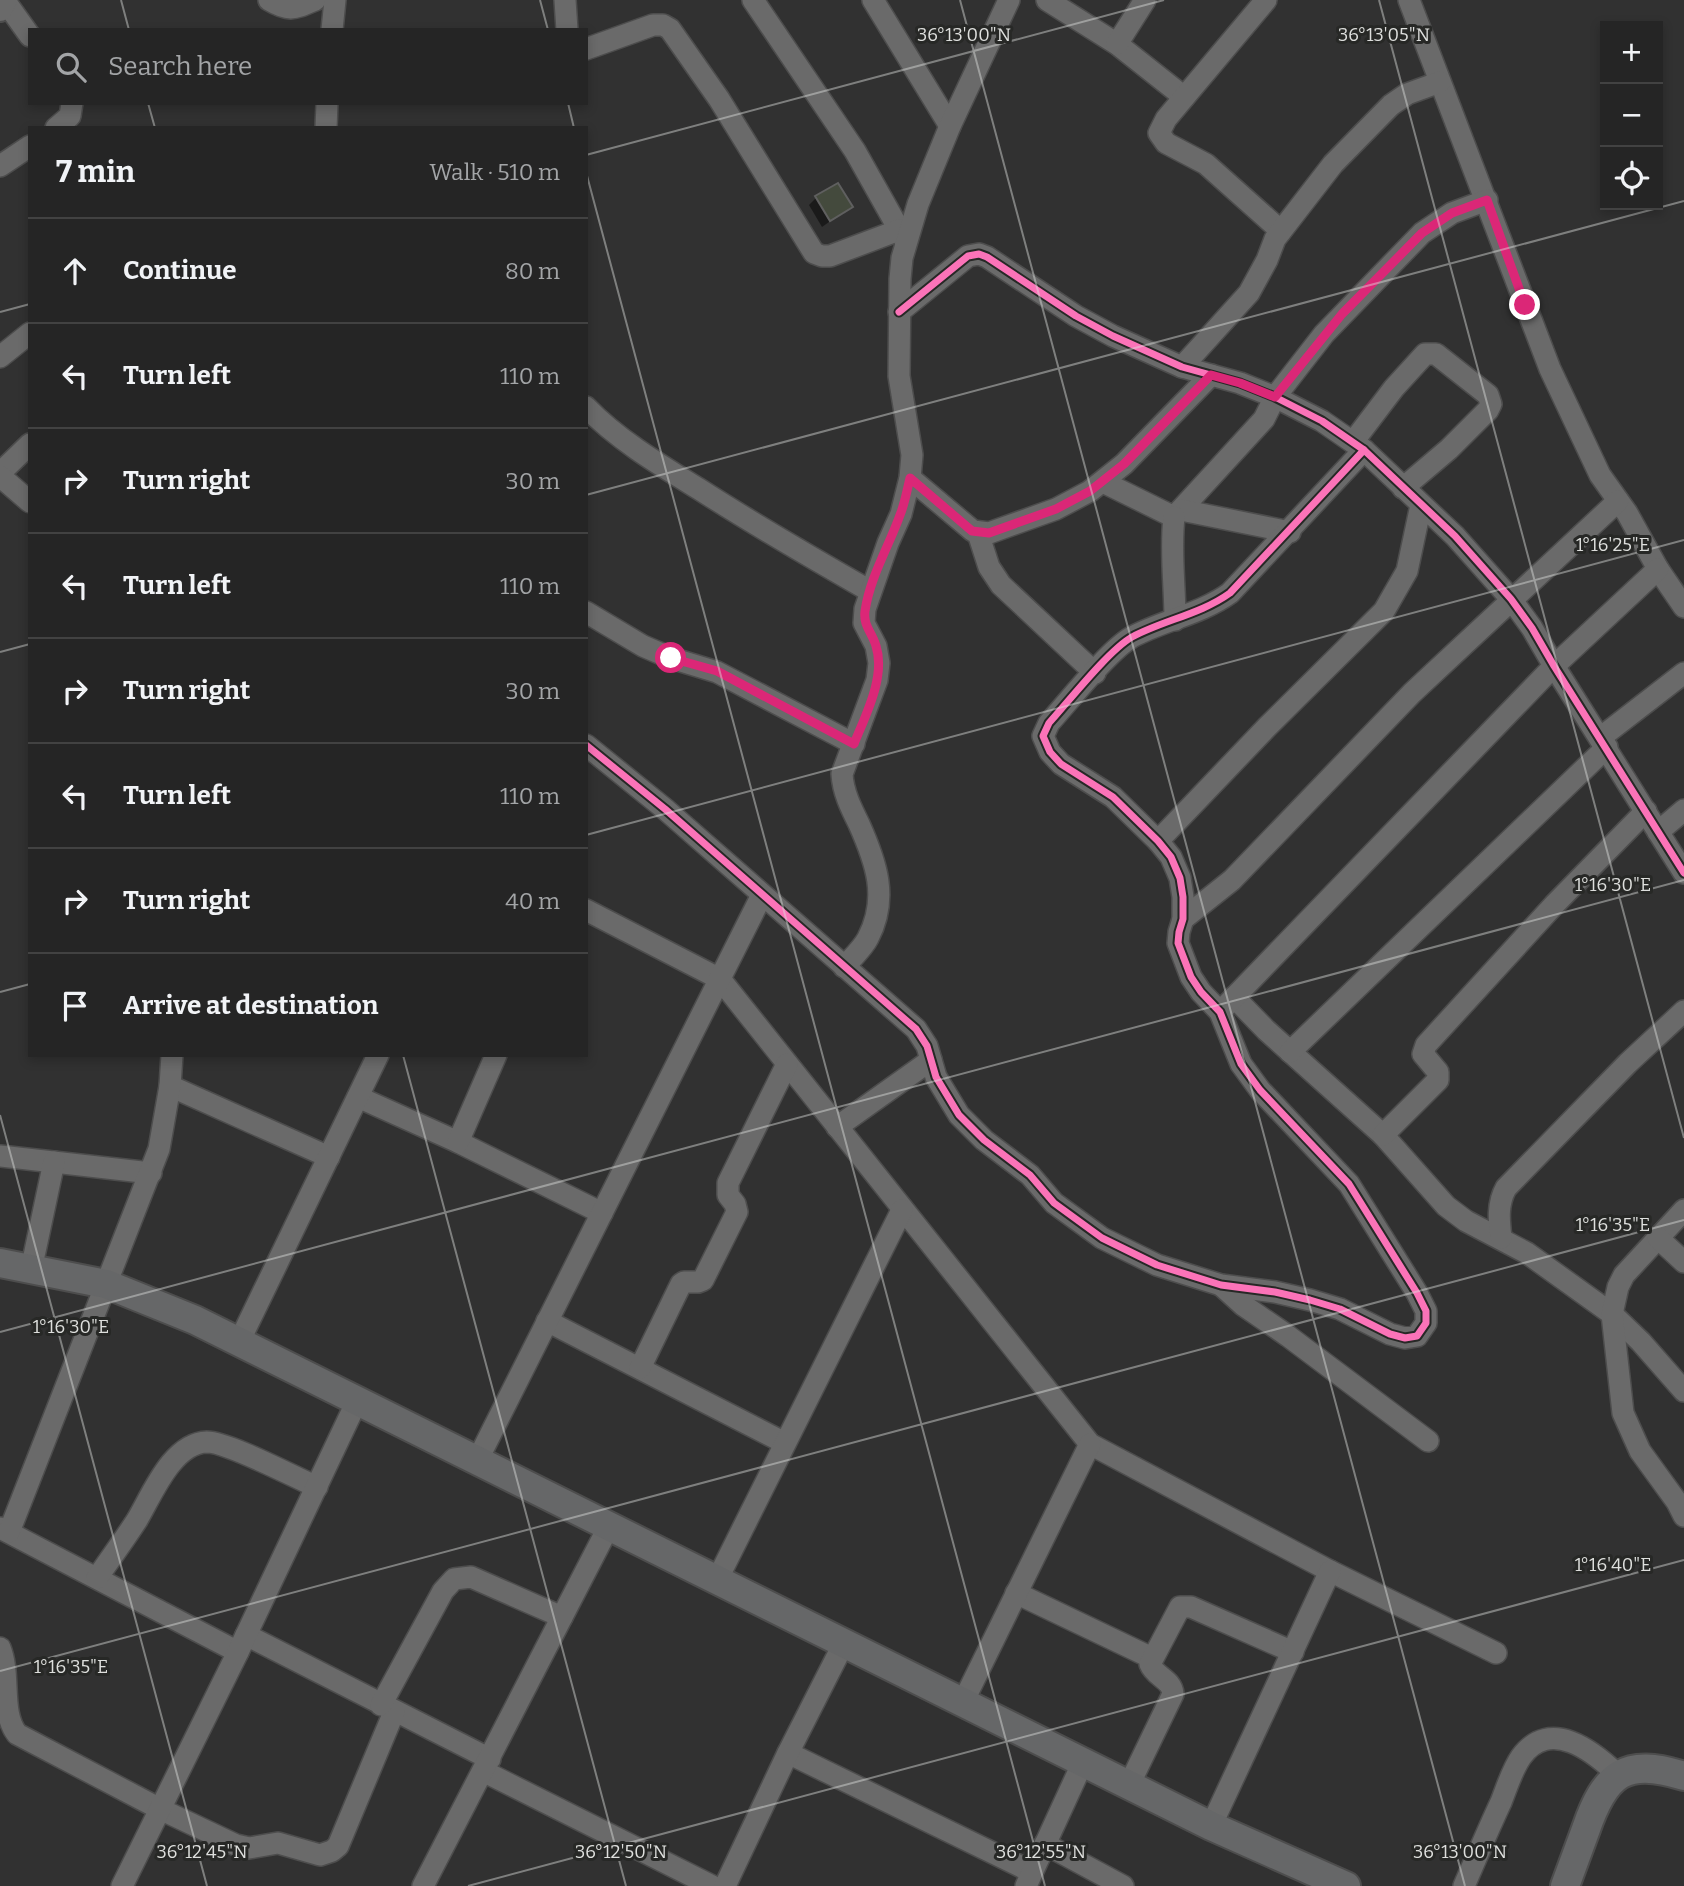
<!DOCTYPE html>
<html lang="en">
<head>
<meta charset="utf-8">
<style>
  body { margin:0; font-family:Bitter,serif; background:#2d2d2d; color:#f1f3f6 }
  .controls { position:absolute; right:21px; top:21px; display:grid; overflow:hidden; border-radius:0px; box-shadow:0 4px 10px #0003 }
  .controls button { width:63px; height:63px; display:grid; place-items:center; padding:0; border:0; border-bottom:2px solid #424242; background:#252525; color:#f1f3f6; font:35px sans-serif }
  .stop { position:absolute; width:21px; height:21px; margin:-16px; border:5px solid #db2777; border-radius:50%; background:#fff }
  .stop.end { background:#db2777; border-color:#fff; box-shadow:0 2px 7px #0008 }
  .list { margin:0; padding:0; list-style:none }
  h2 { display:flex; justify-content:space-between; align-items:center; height:91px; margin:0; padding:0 28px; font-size:30px }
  h2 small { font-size:23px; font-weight:400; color:#a3a5a7 }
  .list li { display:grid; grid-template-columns:46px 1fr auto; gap:21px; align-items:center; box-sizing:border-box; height:105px; padding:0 28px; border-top:2px solid #424242 }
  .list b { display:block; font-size:26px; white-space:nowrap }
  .list em { font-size:23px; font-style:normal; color:#a3a5a7 }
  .icon { flex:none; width:38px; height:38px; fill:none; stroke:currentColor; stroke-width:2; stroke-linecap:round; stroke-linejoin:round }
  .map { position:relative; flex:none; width:1684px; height:1886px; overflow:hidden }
  .search { position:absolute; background:#252525; box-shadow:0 4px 10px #0003; left:28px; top:28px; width:560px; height:77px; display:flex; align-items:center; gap:18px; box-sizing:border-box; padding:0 24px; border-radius:0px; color:#a3a5a7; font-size:26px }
  .panel { position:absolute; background:#252525; box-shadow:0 4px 10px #0003; left:28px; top:126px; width:560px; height:931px; border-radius:0px }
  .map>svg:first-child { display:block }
</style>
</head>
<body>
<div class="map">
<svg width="1684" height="1886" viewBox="0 0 1684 1886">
  <rect width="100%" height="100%" fill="#313131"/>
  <polygon fill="#0007" points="816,198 850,207 822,227 809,205"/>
  <polygon fill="#444a3d" stroke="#5f5f5f" stroke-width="2" points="838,183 853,207 830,221 815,196"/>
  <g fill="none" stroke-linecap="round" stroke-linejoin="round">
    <defs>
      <g id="minor">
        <path d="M269,0C289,12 294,9 315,0"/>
        <polyline points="565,0 567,30"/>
        <polyline points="753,0 855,151 905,240"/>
        <polyline points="873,0 950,126"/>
        <polyline points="1047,0 1117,44 1184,97"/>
        <polyline points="1266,0 1166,119 1159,133 1166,143 1206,164 1281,231"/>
        <polyline points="1409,0 1550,369 1600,475 1627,513 1658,569 1684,607"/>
        <polyline points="5,1 30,36"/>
        <polyline points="332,30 335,0"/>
        <polyline points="1117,44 1145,0"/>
        <polyline points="586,49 653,25 663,25 670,29 719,99 814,253 822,256 830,256 899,230"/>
        <polyline points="56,128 70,116 72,103"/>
        <polyline points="326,128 327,103"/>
        <polyline points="0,166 30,146"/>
        <polyline points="899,312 968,256 979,254 987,257 1076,316 1113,336 1182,367 1240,383 1275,397 1322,421 1364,450 1455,536 1511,599 1532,628 1554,666 1684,873"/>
        <polyline points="0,357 30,333"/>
        <polyline points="1182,367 1249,293 1267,260 1275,239 1333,164 1391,105 1407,94 1440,82"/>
        <path d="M586,407C618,440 660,465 699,489C755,525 812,558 870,591"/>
        <polyline points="1353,442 1394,388 1425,354 1436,354 1488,395 1491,404 1488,410 1449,449 1403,488"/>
        <polyline points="0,473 30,444"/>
        <polyline points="0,476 30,502"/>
        <polyline points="910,478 973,531 989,533 1056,509 1090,491 1124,464 1211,375"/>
        <polyline points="1103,482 1174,517 1264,419 1275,397 1324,334 1422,233 1452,213 1487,200"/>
        <polyline points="1181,510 1290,532"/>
        <path d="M1174,517C1170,552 1175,585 1175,620"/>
        <polyline points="978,533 989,567 1001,585 1095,673"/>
        <polyline points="586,612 643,646 671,658 717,672 854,744"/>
        <polyline points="1600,738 1684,673"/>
        <path d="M586,745L665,809L916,1029L927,1046L936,1077L959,1115L984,1140L1030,1175L1054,1203L1102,1238L1157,1265L1221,1285L1275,1292L1310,1300L1340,1309L1390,1334L1405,1338L1417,1336L1426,1323V1311L1417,1293L1349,1184L1260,1090L1241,1064L1220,1012L1201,992L1191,977L1178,943L1179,932L1183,919V897L1180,878L1171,857L1158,841L1113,797L1061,764L1050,752L1043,736L1049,723C1069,701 1109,650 1132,637C1164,620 1201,614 1230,593L1364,450"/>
        <polyline points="1658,832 1684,810"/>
        <polyline points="1158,841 1267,727 1384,611 1407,571 1421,505"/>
        <polyline points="586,910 720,979 1090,1444 1330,1571 1496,1653"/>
        <polyline points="1183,919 1232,880 1412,693 1618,501"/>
        <path d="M844,967C852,958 863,948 868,938C889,898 876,862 859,824C851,808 843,792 842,774L877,680L879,663L876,646L864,623L865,609L888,543L901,514L910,478L912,455L899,376L900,279L902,258L918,204L950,126L1009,0"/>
        <polyline points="1234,997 1266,1030 1383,1135 1446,1206 1466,1221 1527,1253 1612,1314 1641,1342 1684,1391"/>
        <polyline points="1220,1012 1554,666 1658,569"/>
        <polyline points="1290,1052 1607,747"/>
        <polyline points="170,1086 329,1157"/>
        <polyline points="358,1097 458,1142 602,1213"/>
        <polyline points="837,1127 931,1060"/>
        <polyline points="1383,1135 1438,1080 1438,1072 1423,1054 1426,1045 1554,905 1646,811"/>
        <polyline points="458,1142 496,1055"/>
        <polyline points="0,1156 151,1173"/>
        <polyline points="1684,1210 1624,1275 1618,1287 1612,1314 1623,1413 1640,1451 1677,1502 1684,1516"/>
        <path d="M1501,1238C1499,1221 1497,1204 1506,1188L1628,1063L1684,1011"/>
        <polyline points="1658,1238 1684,1262"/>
        <polyline points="31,1270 54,1162"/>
        <polyline points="1221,1285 1243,1305 1288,1336 1428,1441"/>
        <polyline points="547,1321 785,1443"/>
        <polyline points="239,1342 378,1055"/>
        <polyline points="640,1368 681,1284 684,1282 698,1282 703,1280 737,1212 735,1204 728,1195 728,1183 787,1064"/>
        <polyline points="477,1461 762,895"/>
        <polyline points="0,1528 238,1652"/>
        <polyline points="9,1532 159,1149 170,1086 172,1055"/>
        <path d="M97,1578C110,1559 124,1540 137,1520C152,1495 172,1443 207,1442C228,1442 294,1477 317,1487"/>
        <polyline points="717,1580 902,1210"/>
        <polyline points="1016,1593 1152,1658"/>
        <polyline points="246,1635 490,1759"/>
        <path d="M0,1648C11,1675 0,1712 17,1734L160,1809L236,1845L249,1848L278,1843L320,1855L332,1851L338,1846L394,1712"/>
        <polyline points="963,1702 1090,1444"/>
        <polyline points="381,1705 443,1591 454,1579 471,1577 562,1617"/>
        <polyline points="788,1753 1032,1872"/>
        <polyline points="483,1771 712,1886"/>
        <path d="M1129,1785L1173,1694C1172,1679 1155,1677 1150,1664L1180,1607H1191L1293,1652"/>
        <polyline points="1211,1826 1330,1571"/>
        <polyline points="1045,1844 1123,1886"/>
        <polyline points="122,1886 238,1652 357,1401"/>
        <polyline points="423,1886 609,1526"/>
        <polyline points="725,1886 788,1753 844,1643"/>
        <polyline points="1026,1886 1083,1762"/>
        <path d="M1464,1886C1476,1858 1488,1830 1501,1802C1507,1787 1512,1770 1521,1757C1550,1717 1593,1751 1618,1775"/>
      </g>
      <polyline id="tertiary" points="0,9 5,0"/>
      <g id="secondary">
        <polyline points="0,1263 106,1284 195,1320 1211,1826 1346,1886"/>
        <path d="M1565,1886C1572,1867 1579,1848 1586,1829C1605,1774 1625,1757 1684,1776"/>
      </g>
    </defs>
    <use href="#minor" stroke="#4d4d4d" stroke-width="24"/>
    <use href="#tertiary" stroke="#4d4d4d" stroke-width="28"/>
    <use href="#secondary" stroke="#4d4d4d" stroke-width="32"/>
    <use href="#minor" stroke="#6a6a6a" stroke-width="21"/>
    <use href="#tertiary" stroke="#6a6a6a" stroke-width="24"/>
    <use href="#secondary" stroke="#666768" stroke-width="28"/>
    <defs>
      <g id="cycleway">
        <polyline points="899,312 968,256 979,254 987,257 1076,316 1113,336 1182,367 1240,383 1275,397 1322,421 1364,450 1455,536 1511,599 1532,628 1554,666 1684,873"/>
        <path d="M586,745L665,809L916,1029L927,1046L936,1077L959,1115L984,1140L1030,1175L1054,1203L1102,1238L1157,1265L1221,1285L1275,1292L1310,1300L1340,1309L1390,1334L1405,1338L1417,1336L1426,1323V1311L1417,1293L1349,1184L1260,1090L1241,1064L1220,1012L1201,992L1191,977L1178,943L1179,932L1183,919V897L1180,878L1171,857L1158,841L1113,797L1061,764L1050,752L1043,736L1049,723C1069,701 1109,650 1132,637C1164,620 1201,614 1230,593L1364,450"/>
      </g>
    </defs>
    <use href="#cycleway" stroke="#272826" stroke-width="11"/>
    <use href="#cycleway" stroke="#fb73b8" stroke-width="7"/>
  </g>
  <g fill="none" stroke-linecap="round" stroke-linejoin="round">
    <path stroke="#db2777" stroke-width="9" d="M671,658L717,671L854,744C865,716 886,677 876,646C872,632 863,626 865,611C870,577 889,546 900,515C905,503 907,490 910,478L972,531L989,533L1056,509L1090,491L1124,464L1211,375L1240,383L1275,397L1342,314L1422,233L1452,213L1487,200L1525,305"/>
  </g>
  <path fill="none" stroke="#dedfdd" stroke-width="2" stroke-opacity="0.45" d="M121,0L129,30M540,0L548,30M960,0L1465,1886M1379,0L1684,1138M148,103L155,128M568,103L574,128M586,155L1164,0M586,172L1045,1886M0,312L30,304M586,495L1684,201M0,652L30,644M586,835L1684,540M0,992L30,984M403,1055L626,1886M0,1115L207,1886M0,1332L1684,880M0,1671L1684,1220M468,1886L1684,1560"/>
  <g font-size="18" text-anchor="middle" fill="#dedfdd" stroke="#272826" stroke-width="6" stroke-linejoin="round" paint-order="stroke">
    <text x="1384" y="41">36°13'05"N</text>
    <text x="964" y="41">36°13'00"N</text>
    <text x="1613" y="551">1°16'25"E</text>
    <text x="1613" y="891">1°16'30"E</text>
    <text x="1613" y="1231">1°16'35"E</text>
    <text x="71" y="1333">1°16'30"E</text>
    <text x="1613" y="1571">1°16'40"E</text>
    <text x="71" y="1673">1°16'35"E</text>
    <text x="202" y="1858">36°12'45"N</text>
    <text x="621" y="1858">36°12'50"N</text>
    <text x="1041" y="1858">36°12'55"N</text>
    <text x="1460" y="1858">36°13'00"N</text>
  </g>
</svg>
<div class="controls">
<button>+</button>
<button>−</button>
<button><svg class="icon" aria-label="locate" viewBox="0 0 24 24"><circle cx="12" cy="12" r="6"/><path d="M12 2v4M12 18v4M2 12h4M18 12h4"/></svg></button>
</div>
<div class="stop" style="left:671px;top:658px"></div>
<div class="stop end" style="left:1525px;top:305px"></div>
<div class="search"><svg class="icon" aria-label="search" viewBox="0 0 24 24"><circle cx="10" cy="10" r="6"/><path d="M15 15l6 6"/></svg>Search here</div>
<section class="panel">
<h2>7 min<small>Walk · 510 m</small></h2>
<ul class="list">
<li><svg class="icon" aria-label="ahead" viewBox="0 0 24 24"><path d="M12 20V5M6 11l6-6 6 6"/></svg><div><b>Continue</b></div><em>80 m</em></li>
<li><svg class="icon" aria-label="left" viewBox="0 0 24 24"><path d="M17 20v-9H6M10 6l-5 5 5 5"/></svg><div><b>Turn left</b></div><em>110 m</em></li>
<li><svg class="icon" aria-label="right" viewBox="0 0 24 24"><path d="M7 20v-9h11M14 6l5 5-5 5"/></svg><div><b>Turn right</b></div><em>30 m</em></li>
<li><svg class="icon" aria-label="left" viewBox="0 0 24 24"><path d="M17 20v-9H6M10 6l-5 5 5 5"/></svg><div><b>Turn left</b></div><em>110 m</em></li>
<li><svg class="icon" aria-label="right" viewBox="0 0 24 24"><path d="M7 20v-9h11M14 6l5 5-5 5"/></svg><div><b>Turn right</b></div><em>30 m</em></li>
<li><svg class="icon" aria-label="left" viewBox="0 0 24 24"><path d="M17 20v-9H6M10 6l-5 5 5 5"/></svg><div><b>Turn left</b></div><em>110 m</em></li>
<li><svg class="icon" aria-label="right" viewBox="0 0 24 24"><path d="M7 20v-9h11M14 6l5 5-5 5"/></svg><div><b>Turn right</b></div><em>40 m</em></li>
<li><svg class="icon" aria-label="arrive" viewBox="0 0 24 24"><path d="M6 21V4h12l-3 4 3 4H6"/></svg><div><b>Arrive at destination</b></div></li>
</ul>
</section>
</div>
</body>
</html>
